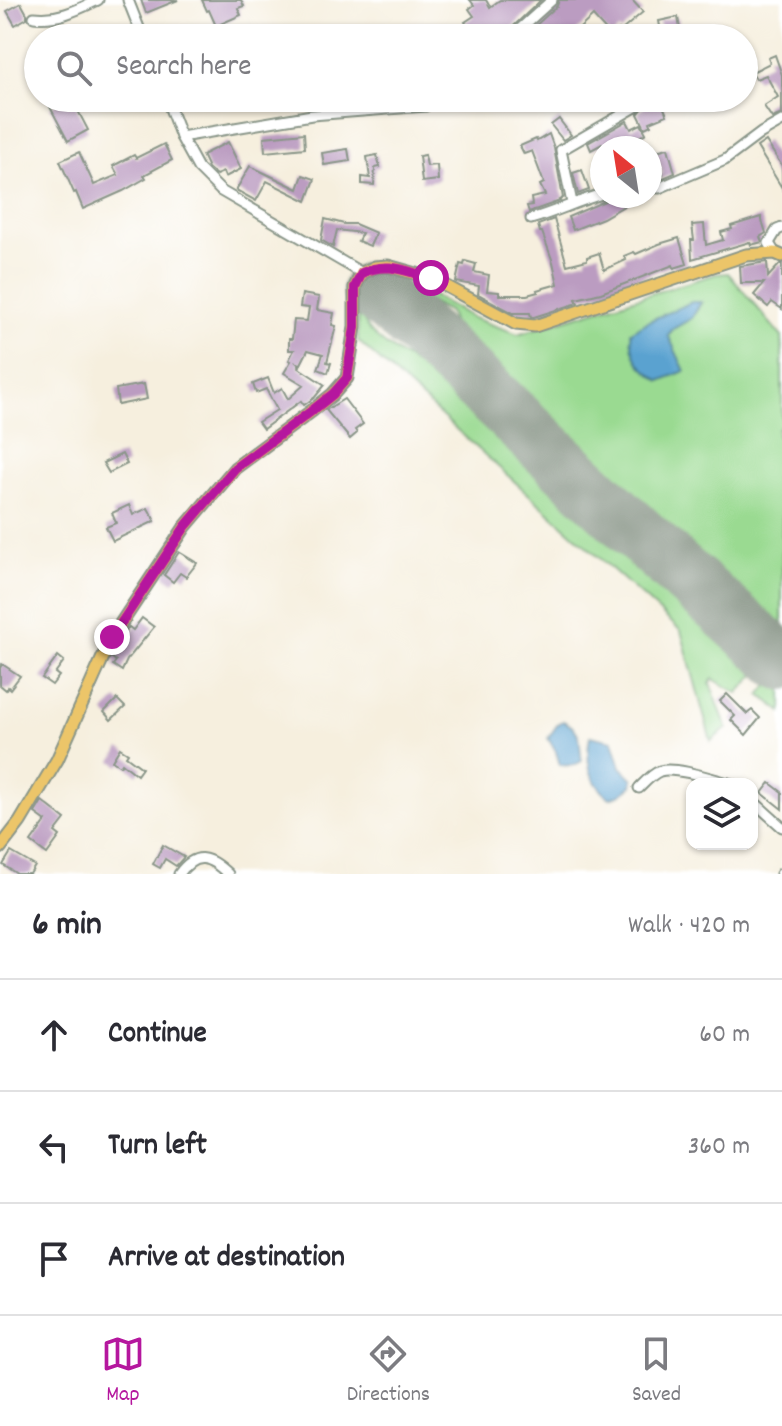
<!DOCTYPE html>
<html lang="en">
<head>
<meta charset="utf-8">
<style>
  body { margin:0; font-family:Dekko,sans-serif; background:#f7f7f7; color:#2b2b33 }
  .controls { position:absolute; right:24px; bottom:24px; display:grid; overflow:hidden; border-radius:16px; box-shadow:0 2px 6px #0004 }
  .controls button { width:72px; height:72px; display:grid; place-items:center; padding:0; border:0; border-bottom:2px solid #e1e1e2; background:#fff; color:#2b2b33; font:40px sans-serif }
  .compass { position:absolute; left:590px; top:136px; width:72px; height:72px; border-radius:50%; background:#fff; box-shadow:0 2px 6px #0004; rotate:330deg }
  .stop { position:absolute; width:24px; height:24px; margin:-18px; border:6px solid #b5179e; border-radius:50%; background:#fff }
  .stop.end { background:#b5179e; border-color:#fff; box-shadow:0 2px 8px #0008 }
  .list { margin:0; padding:0; list-style:none }
  h2 { display:flex; justify-content:space-between; align-items:center; height:104px; margin:0; padding:0 32px; font-size:34px }
  h2 small { font-size:26px; font-weight:400; color:#7c7c81 }
  .list li { display:grid; grid-template-columns:52px 1fr auto; gap:24px; align-items:center; box-sizing:border-box; height:112px; padding:0 32px; border-top:2px solid #e1e1e2 }
  .list b { display:block; font-size:30px; white-space:nowrap }
  .list em { font-size:26px; font-style:normal; color:#7c7c81 }
  .icon { flex:none; width:44px; height:44px; fill:none; stroke:currentColor; stroke-width:2; stroke-linecap:round; stroke-linejoin:round }
  .map { position:relative; flex:none; width:782px; height:874px; overflow:hidden }
  .search { position:absolute; background:#fff; box-shadow:0 2px 6px #0004; left:24px; right:24px; top:24px; height:88px; display:flex; align-items:center; gap:20px; box-sizing:border-box; padding:0 28px; border-radius:44px; color:#7c7c81; font-size:30px }
  .sheet { height:440px; background:#fff }
  nav { display:flex; justify-content:space-around; align-items:center; box-sizing:border-box; height:112px; border-top:2px solid #e1e1e2; background:#fff; font-size:22px; color:#7c7c81 }
  nav a { display:grid; justify-items:center; gap:4px }
  nav .on { color:#b5179e }
  .map>svg:first-child { display:block }
</style>
</head>
<body>
<div class="map">
<svg width="782" height="874" viewBox="0 0 782 874">
  <rect width="100%" height="100%" fill="#fff"/>
  <filter id="ink" filterUnits="userSpaceOnUse"><feTurbulence type="fractalNoise" baseFrequency=".0125" numOctaves="2"/><feDisplacementMap in="SourceGraphic" scale="16" xChannelSelector="R" yChannelSelector="G"/><feConvolveMatrix kernelMatrix="1 2 1 2 8 2 1 2 1" color-interpolation-filters="sRGB"/></filter>
  <filter id="wash" filterUnits="userSpaceOnUse"><feTurbulence type="fractalNoise" baseFrequency=".006" numOctaves="4" result="noise"/><feDisplacementMap in="SourceGraphic" scale="32" xChannelSelector="R" yChannelSelector="G"/><feGaussianBlur stdDeviation="1.8" result="paint"/><feColorMatrix in="noise" values="0 0 0 0 0 0 0 0 0 0 0 0 0 0 0 0 0 1.4 0 .05"/><feComposite in="paint" operator="in"/></filter>
  <g filter="url(#wash)">
    <rect width="100%" height="100%" fill="#f6efde"/>
    <path fill="#9ada91" stroke="#5c8c62" stroke-width="2" fill-rule="evenodd" d="M728,273L782,337V425L777,429V436L782,438V640L462,351L449,312L405,287L377,283L363,291C363,301 361,313 365,323C373,342 418,365 437,377L443,379L782,683V712L760,695L771,681L761,669L738,693L713,679L710,683L727,728L711,741L681,631L358,341V292L368,284L384,280L402,283L426,292L473,318L518,334L716,274ZM692,302L701,303L692,318L673,329L668,335L684,371L660,381L649,321Z"/>
    <g fill="#5aa2d0" stroke="#3c7082" stroke-width="2">
      <path d="M692,302H701L692,318L673,329L668,335L685,371L660,381C639,367 631,357 631,332L649,321Z"/>
      <path d="M563,721C584,731 578,741 582,761C576,765 567,766 560,765L556,752L548,738L558,724Z"/>
      <path d="M590,736L613,741L621,767L633,779L632,786L621,794L610,798C589,782 585,760 590,736Z"/>
    </g>
    <g fill="none" stroke-linecap="round" stroke-linejoin="round">
      <polyline stroke="#8a9689" stroke-width="58" points="371,290 422,332 656,550 782,661"/>
    </g>
    <g id="blocks">
      <g fill="#bb9cc1">
        <polygon points="141,0 178,0 146,13"/>
        <polygon points="202,0 241,0 244,6 238,8 241,15 216,26 209,10 207,11"/>
        <polygon points="470,0 486,0 490,7 500,0 541,0 501,38 476,38 465,22 474,16 469,9 474,5"/>
        <polygon points="559,0 632,0 643,12 621,31 619,29 611,36 593,16 569,38 543,38 534,27 557,6"/>
        <polygon points="21,3 27,14 27,18 15,25 7,11"/>
        <polygon points="678,17 680,29 661,32 659,21"/>
        <polygon points="775,55 782,75 782,114 772,118 764,106 778,97 766,75 756,79 752,72 770,63 768,58"/>
        <polygon points="67,98 93,98 76,107 88,130 68,141 50,107"/>
        <polygon points="660,99 667,115 650,122 651,125 645,128 638,114 644,107"/>
        <polygon points="559,119 571,135 563,140 551,125"/>
        <polygon points="627,121 631,129 641,124 646,133 637,138 636,136 617,146 615,143 605,148 602,144 591,150 588,143"/>
        <polygon points="304,133 305,148 265,152 264,137"/>
        <polygon points="549,134 554,148 563,198 559,200 560,201 529,212 527,206 532,205 531,198 545,195 540,185 544,183 532,151 524,154 520,146 536,139 537,141"/>
        <polygon points="766,141 782,166 782,188 757,147"/>
        <polygon points="228,142 241,169 225,177 223,172 216,175 208,168 202,155"/>
        <polygon points="164,144 172,160 144,175 146,178 123,191 83,209 76,192 74,193 60,161 79,152 94,185 118,175 113,166 134,155 136,158"/>
        <polygon points="668,148 675,173 661,179 660,175 663,174 656,151"/>
        <polygon points="348,149 350,161 324,165 322,153"/>
        <polygon points="377,155 380,167 375,168 374,185 362,184 362,177 370,178 367,157"/>
        <polygon points="425,155 427,166 437,165 438,180 422,182 419,156"/>
        <polygon points="250,166 298,189 303,175 315,179 307,201 267,181 256,201 236,190"/>
        <polygon points="582,170 589,190 578,194 573,173"/>
        <polygon points="610,196 641,196 603,218 573,230 568,217 605,201"/>
        <polygon points="761,217 766,233 760,237 762,242 751,245 750,242 692,259 691,240 694,240 692,225 704,224 706,245 723,240 721,232 732,229 731,226"/>
        <polygon points="325,219 344,224 355,224 376,233 370,246 358,241 362,233 337,230 333,247 321,240"/>
        <polygon points="554,219 567,265 587,260 587,257 599,253 604,270 626,260 624,256 634,252 636,254 659,244 679,238 687,264 674,268 673,265 601,293 576,299 578,303 534,317 531,317 530,313 513,313 478,294 479,286 456,282 460,264 464,265 465,261 476,264 474,272 489,275 487,291 499,292 499,295 527,295 538,292 537,290 558,284 553,262 542,232 540,232 538,225"/>
        <polygon points="767,262 768,277 780,264 782,264 782,309 772,302 768,307 754,295 764,283 741,283 740,266"/>
        <polygon points="302,294 319,297 317,310 334,313 332,325 336,326 327,362 331,363 328,373 318,369 323,354 308,350 301,364 297,363 300,366 299,368 325,385 315,397 304,405 301,401 263,429 258,422 277,410 266,389 256,393 253,384 268,378 274,393 282,388 288,399 304,385 284,373 291,361 289,360 294,350 289,350 289,339 292,339 294,320 307,321 309,308 300,307"/>
        <polygon points="144,384 147,399 118,405 116,389"/>
        <polygon points="344,399 363,424 355,430 357,433 350,439 326,410"/>
        <polygon points="122,454 127,464 109,473 103,463"/>
        <polygon points="129,505 133,515 148,508 155,521 113,541 106,527 116,523 112,513"/>
        <polygon points="179,552 197,563 186,577 180,573 173,582 164,575"/>
        <polygon points="142,618 154,627 127,660 122,671 113,665 116,661 112,658 119,641 129,627 133,630"/>
        <polygon points="58,656 64,661 55,673 59,676 52,685 42,678"/>
        <polygon points="2,664 20,676 10,689 8,687 6,690 0,685 0,668"/>
        <polygon points="727,694 747,714 752,710 760,718 746,735 731,720 735,716 720,701"/>
        <polygon points="117,699 125,707 111,720 104,712"/>
        <polygon points="120,748 128,753 126,756 142,768 137,775 122,763 120,766 112,761"/>
        <polygon points="770,783 782,792 782,809 762,793"/>
        <polygon points="42,801 65,819 55,832 60,836 47,854 31,842 46,821 35,813"/>
        <polygon points="163,845 184,857 176,866 165,859 160,868 153,864"/>
        <polygon points="11,852 35,866 30,874 17,874 3,865"/>
      </g>
    </g>
  </g>
  <g filter="url(#ink)">
    <use href="#blocks" fill-opacity="0" stroke="#8a9689" stroke-width="2"/>
    <g fill="none" stroke-linecap="round" stroke-linejoin="round">
      <defs>
        <g id="minor">
          <polyline points="128,0 143,38"/>
          <path d="M34,17C58,20 77,10 98,0"/>
          <polyline points="510,38 552,0"/>
          <polyline points="166,98 181,137 198,168 221,191 362,273"/>
          <polyline points="181,137 312,115 426,106 437,98"/>
          <polyline points="650,187 659,188 725,160 761,133 782,121"/>
          <polyline points="572,203 561,150 637,106"/>
          <path d="M531,219C555,212 578,201 602,194"/>
          <polyline points="775,253 769,243 777,230 782,228"/>
          <path d="M639,788C645,782 652,774 660,771C675,766 716,780 732,784"/>
          <polyline points="752,800 782,827"/>
          <path d="M179,874C196,851 209,856 228,874"/>
          <polyline points="781,874 782,873"/>
        </g>
        <polyline id="major" points="0,848 20,822 57,760 112,637 185,527 235,468 313,410 333,394 347,378 355,327 355,287 362,273 375,267 388,266 431,278 516,324 535,326 746,255 775,253 782,256"/>
      </defs>
      <use href="#minor" stroke="#8a9689" stroke-width="13"/>
      <use href="#major" stroke="#8a9689" stroke-width="15"/>
      <use href="#minor" stroke="#fff" stroke-width="9"/>
      <use href="#major" stroke="#ecc569" stroke-width="11"/>
    </g>
  </g>
  <g fill="none" stroke-linecap="round" stroke-linejoin="round" filter="url(#ink)">
    <path stroke="#b5179e" stroke-width="10" d="M112,637L185,527L235,468L313,410L333,394L347,378L355,327V287L362,273C387,261 405,271 431,278"/>
  </g>
</svg>
<div class="controls">
<button><svg class="icon" aria-label="layers" viewBox="0 0 24 24"><path d="M12 4l9 5-9 5-9-5zM3 14l9 5 9-5"/></svg></button>
</div>
<svg class="compass" viewBox="-18 -18 36 36"><path d="M0-13l5 13h-10z" fill="#e53935"/><path d="M0 13l5-13h-10z" fill="#7c7c81"/></svg>
<div class="stop" style="left:431px;top:278px"></div>
<div class="stop end" style="left:112px;top:637px"></div>
<div class="search"><svg class="icon" aria-label="search" viewBox="0 0 24 24"><circle cx="10" cy="10" r="6"/><path d="M15 15l6 6"/></svg>Search here</div>
</div>
<section class="sheet">
<h2>6 min<small>Walk · 420 m</small></h2>
<ul class="list">
<li><svg class="icon" aria-label="ahead" viewBox="0 0 24 24"><path d="M12 20V5M6 11l6-6 6 6"/></svg><div><b>Continue</b></div><em>60 m</em></li>
<li><svg class="icon" aria-label="left" viewBox="0 0 24 24"><path d="M17 20v-9H6M10 6l-5 5 5 5"/></svg><div><b>Turn left</b></div><em>360 m</em></li>
<li><svg class="icon" aria-label="arrive" viewBox="0 0 24 24"><path d="M6 21V4h12l-3 4 3 4H6"/></svg><div><b>Arrive at destination</b></div></li>
</ul>
</section>
<nav>
<a class="on"><svg class="icon" aria-label="map" viewBox="0 0 24 24"><path d="M3 6l6-2 6 2 6-2v14l-6 2-6-2-6 2zM9 4v14M15 6v14"/></svg>Map</a>
<a><svg class="icon" aria-label="directions" viewBox="0 0 24 24"><path d="M12 3l9 9-9 9-9-9zM9 14v-3h6M13 9l2 2-2 2"/></svg>Directions</a>
<a><svg class="icon" aria-label="saved" viewBox="0 0 24 24"><path d="M7 4h10v16l-5-4-5 4z"/></svg>Saved</a>
</nav>
</body>
</html>
